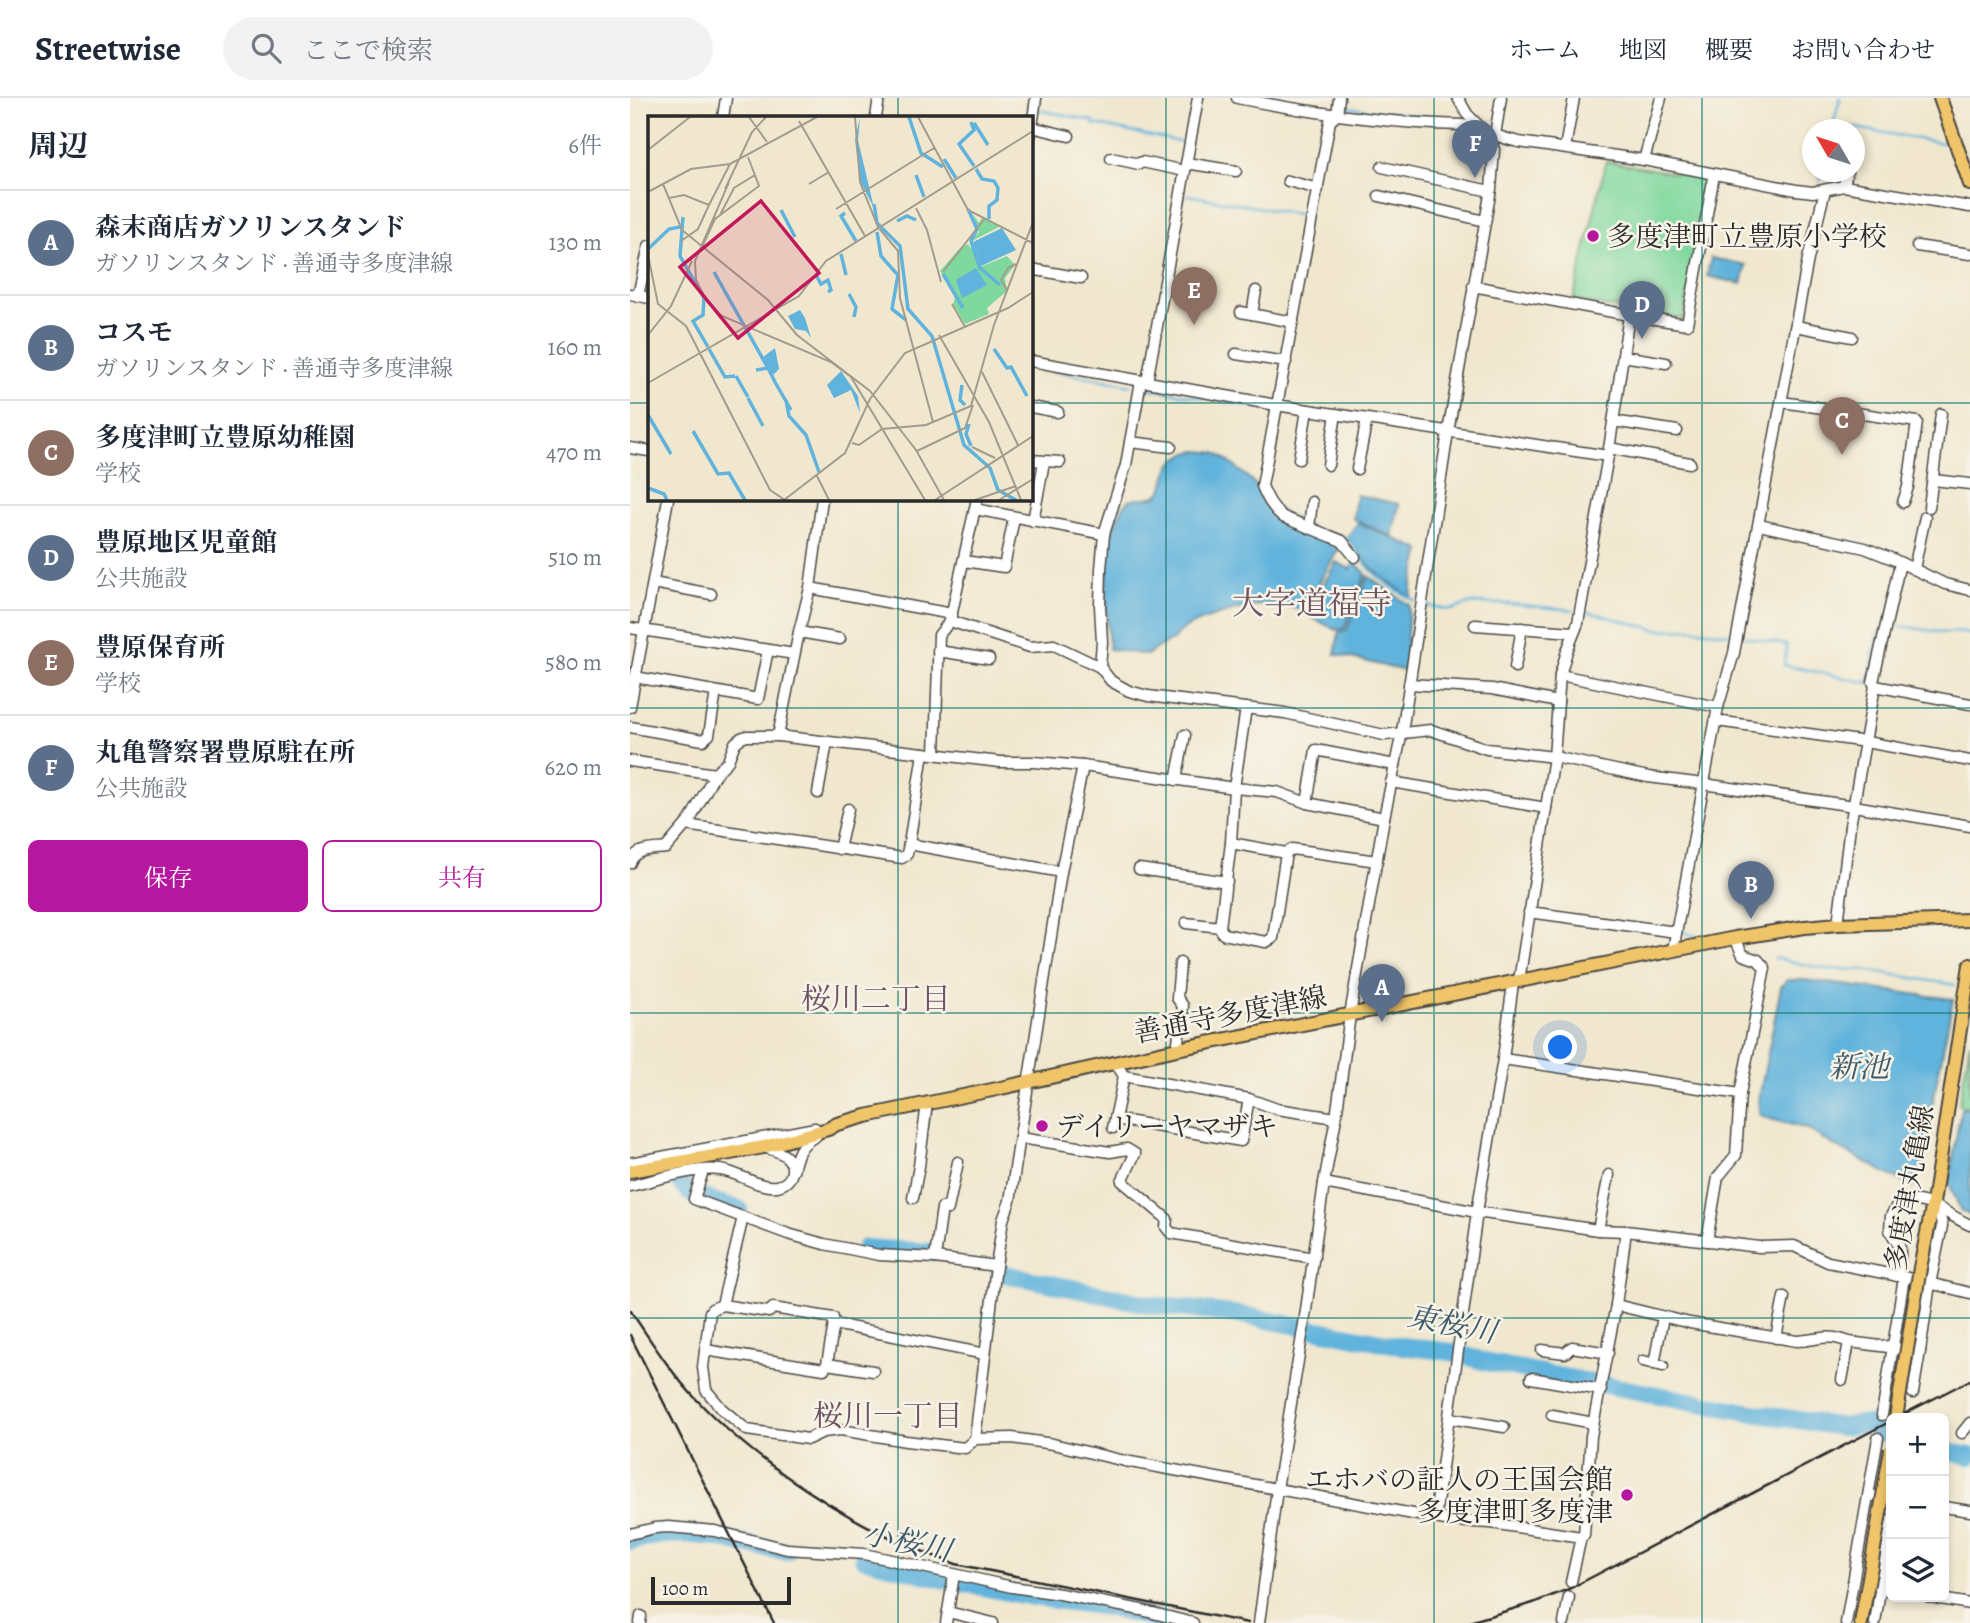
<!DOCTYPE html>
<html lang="ja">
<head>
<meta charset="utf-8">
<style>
  body { margin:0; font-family:Alegreya,"Noto Serif JP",serif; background:#f2f2f3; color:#1f2937 }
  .controls { position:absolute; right:21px; bottom:21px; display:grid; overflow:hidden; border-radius:10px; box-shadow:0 4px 10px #0003 }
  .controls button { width:63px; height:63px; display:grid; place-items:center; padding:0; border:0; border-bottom:2px solid #e0e1e3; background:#fff; color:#1f2937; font:35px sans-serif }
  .compass { position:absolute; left:1172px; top:21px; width:63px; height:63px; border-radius:50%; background:#fff; box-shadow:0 4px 10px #0003; rotate:309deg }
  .scale { position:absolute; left:21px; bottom:18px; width:140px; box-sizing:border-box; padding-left:7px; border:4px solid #2b2b2b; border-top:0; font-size:19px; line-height:24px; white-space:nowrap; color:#2b2b2b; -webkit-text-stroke:5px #f7f3e8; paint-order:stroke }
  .you { position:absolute; left:931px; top:950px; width:24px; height:24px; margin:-18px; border:5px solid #fff; border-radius:50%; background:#1a73e8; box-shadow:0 0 0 10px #1a73e833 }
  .badge { display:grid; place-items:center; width:46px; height:46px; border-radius:50%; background:#b5179e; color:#fff; font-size:23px; font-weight:700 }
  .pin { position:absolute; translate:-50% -58px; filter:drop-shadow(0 2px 4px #0008) }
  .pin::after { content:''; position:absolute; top:37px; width:24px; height:21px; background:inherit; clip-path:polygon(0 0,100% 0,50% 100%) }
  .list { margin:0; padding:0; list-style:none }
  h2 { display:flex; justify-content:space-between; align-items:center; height:91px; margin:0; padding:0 28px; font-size:30px }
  h2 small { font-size:23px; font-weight:400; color:#747a83 }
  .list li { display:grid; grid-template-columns:46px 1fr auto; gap:21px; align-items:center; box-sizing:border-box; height:105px; padding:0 28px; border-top:2px solid #e0e1e3 }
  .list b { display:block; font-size:26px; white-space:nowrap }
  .list p { margin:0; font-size:23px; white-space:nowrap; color:#747a83 }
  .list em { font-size:23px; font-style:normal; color:#747a83 }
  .actions { display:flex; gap:14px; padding:21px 28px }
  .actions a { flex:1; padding:16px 0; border:2px solid #b5179e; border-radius:10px; text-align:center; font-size:24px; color:#b5179e }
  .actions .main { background:#b5179e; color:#fff }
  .icon { flex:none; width:38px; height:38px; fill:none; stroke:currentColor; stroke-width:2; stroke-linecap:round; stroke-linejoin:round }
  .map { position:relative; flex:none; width:1340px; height:1525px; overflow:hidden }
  header { display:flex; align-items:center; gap:42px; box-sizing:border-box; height:98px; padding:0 35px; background:#fff; border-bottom:2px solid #e0e1e3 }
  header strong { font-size:33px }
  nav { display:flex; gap:38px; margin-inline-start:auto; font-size:24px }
  .search { width:490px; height:63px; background:#f2f2f3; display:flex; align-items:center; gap:18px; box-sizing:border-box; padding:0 24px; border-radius:38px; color:#747a83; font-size:26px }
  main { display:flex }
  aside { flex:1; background:#fff }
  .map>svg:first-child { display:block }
</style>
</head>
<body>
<header>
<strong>Streetwise</strong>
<div class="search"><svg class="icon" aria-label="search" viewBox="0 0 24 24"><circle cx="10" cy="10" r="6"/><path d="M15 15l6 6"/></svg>ここで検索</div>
<nav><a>ホーム</a><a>地図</a><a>概要</a><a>お問い合わせ</a></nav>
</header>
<main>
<aside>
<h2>周辺<small>6件</small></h2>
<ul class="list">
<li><span class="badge" style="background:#5c6f8a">A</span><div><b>森末商店ガソリンスタンド</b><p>ガソリンスタンド · 善通寺多度津線</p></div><em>130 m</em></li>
<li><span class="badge" style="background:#5c6f8a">B</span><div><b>コスモ</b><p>ガソリンスタンド · 善通寺多度津線</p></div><em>160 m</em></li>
<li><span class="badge" style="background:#8d6e63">C</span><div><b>多度津町立豊原幼稚園</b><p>学校</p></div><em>470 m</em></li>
<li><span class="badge" style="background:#5c6f8a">D</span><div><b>豊原地区児童館</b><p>公共施設</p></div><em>510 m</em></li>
<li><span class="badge" style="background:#8d6e63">E</span><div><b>豊原保育所</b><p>学校</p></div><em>580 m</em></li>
<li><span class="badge" style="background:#5c6f8a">F</span><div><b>丸亀警察署豊原駐在所</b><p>公共施設</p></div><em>620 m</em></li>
</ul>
<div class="actions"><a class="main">保存</a><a>共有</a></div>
</aside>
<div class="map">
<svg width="1340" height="1525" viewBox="0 0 1340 1525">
  <rect width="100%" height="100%" fill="#f7f3e8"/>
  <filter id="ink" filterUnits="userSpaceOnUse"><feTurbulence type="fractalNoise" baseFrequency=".0143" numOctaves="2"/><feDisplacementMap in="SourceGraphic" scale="14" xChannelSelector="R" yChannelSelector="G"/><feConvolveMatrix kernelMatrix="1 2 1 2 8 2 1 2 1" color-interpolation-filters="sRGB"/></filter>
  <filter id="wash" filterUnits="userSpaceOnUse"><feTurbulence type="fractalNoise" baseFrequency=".00686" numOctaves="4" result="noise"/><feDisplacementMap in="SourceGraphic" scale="28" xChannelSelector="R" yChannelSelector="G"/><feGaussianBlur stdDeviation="1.57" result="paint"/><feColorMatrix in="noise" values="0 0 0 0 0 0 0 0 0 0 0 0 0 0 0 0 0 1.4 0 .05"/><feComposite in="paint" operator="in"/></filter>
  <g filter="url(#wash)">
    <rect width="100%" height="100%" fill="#f0e7ce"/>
    <g fill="#7fd89e" stroke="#558264" stroke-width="2">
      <polygon points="976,63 1077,81 1080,83 1053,221 943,203"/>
      <polygon points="1340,943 1340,1009 1329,1007"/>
    </g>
    <g fill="#60b3dc" stroke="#466f84" stroke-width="2">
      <polygon points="1081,160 1116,167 1112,186 1077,178"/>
      <path d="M569,353L586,355L593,359L621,382L628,390L634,404L709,445V450L684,494L688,501L679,516C669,511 658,507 647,506C628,504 551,523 544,541L528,549L517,557L479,551C476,509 469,434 499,402C508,399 524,402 531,394C534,390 534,383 536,378C541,362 553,354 569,353Z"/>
      <polygon points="726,397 769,406 762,438 723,421"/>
      <polygon points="728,425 791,452 782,488 781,500 742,471 717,439"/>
      <polygon points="706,464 720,471 725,464 736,476 714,531 706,532 683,520 694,500 690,493"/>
      <polygon points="738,478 779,507 775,573 705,556 709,534 716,533"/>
      <polygon points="1157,882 1174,882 1323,901 1299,1023 1291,1075 1282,1089 1194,1042 1178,1031 1137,1020 1130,1016 1128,1005 1151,889"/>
      <polygon points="1331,1010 1340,1011 1340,1117 1331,1113 1319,1085"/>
    </g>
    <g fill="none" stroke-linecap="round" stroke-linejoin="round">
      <g stroke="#60b3dc" stroke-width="2.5">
        <polyline points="713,9 817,21"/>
        <polyline points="409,12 463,23 463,26 555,45 546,94"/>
        <polyline points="1203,26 1312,45"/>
        <polyline points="1202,32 1210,0"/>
        <polyline points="1339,54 1340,54"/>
        <polyline points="1190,83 1192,74"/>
        <polyline points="557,97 678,118"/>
        <polyline points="401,269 501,287"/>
        <polyline points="516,290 643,312"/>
        <path d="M711,437C724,443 730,461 740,471C752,483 771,496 786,503"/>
        <polyline points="797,508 821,512 842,505 880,506 943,512"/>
        <polyline points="959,514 1028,532 1062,531 1101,536"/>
        <polyline points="1263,527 1315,535 1328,534 1340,536"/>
        <polyline points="1116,539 1157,547 1154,567 1239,585 1246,542 1250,532"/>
        <polyline points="1075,704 1078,694"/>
        <polyline points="1052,830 1057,836 1066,838"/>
        <polyline points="1144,860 1196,871 1235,872 1325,887"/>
      </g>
      <g stroke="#60b3dc" stroke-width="18">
        <polyline points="51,1086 61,1096 109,1111"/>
        <polyline points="235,1150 302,1154"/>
        <polyline points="370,1175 522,1207 611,1217 772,1248 822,1254 860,1265 1123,1315 1212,1329 1231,1326 1242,1327 1252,1335 1261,1337"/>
        <polyline points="1314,1353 1340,1358"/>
        <path d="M0,1443C27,1437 48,1434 76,1438C103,1442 129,1451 157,1453"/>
        <polyline points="233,1460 316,1482 403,1499 478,1509 541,1525"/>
      </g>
    </g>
  </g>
  <g filter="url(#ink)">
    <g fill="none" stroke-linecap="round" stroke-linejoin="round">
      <defs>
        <g id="minor">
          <path d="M607,0C681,15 757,25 832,27C852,31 869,40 889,44L1014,62L1166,92L1183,94L1214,88L1340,109"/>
          <path d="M709,0L707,17L700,23L632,388C637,400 642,410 653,419L712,443L725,459"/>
          <polyline points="93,19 96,0"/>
          <polyline points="246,19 249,0"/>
          <polyline points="402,29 439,38"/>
          <polyline points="401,36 406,0"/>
          <polyline points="865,37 871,0"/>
          <polyline points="935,50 944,0"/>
          <polyline points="481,60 509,66 512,64 555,73"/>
          <polyline points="1014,62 1031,0"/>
          <polyline points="556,65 606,73"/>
          <polyline points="752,69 860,93"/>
          <polyline points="658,83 688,91"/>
          <polyline points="1214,88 1217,74"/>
          <polyline points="749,98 855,123"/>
          <polyline points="1287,148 1340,156"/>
          <polyline points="401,171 451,180"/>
          <polyline points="843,188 999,217 978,358 948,525 937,553 930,577 924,659 889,883"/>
          <polyline points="0,196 19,200"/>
          <polyline points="8,198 19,148"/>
          <polyline points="611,214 663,224"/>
          <polyline points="622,216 626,193"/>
          <polyline points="999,217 1057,226 1084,77"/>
          <polyline points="1166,228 1222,239"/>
          <polyline points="606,256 656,264"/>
          <polyline points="993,258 1036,265"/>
          <polyline points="401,263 646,307 978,358"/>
          <polyline points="517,284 568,0"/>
          <polyline points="1152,304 1287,324 1278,389 1273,404"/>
          <polyline points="401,309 428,314"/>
          <polyline points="983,323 1047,333"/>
          <polyline points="500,344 541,349"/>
          <polyline points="0,350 19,353"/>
          <polyline points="979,350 1060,365"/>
          <polyline points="669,361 677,312"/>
          <polyline points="401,362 430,364"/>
          <polyline points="698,367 706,316"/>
          <polyline points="727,371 737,321"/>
          <polyline points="1303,382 1340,386"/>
          <polyline points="1299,409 1311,316"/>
          <polyline points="345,411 474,436"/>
          <polyline points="403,423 414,364"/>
          <polyline points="1129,427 1235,450 1265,462 1315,486 1340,492"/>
          <polyline points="679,430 682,404"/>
          <polyline points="334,463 374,469 384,420"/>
          <polyline points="1284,471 1295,419"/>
          <polyline points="23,485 81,496"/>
          <polyline points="180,490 322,516"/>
          <polyline points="320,523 400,549 424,547 470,569 481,583 499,593 518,598 655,615 754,637 801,632 857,651 924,659 1018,679 1074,686 1224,708 1340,728"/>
          <polyline points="845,527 944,534"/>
          <polyline points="0,530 164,556"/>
          <polyline points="169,534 210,541"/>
          <polyline points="308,553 359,561"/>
          <polyline points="470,569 472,544 470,508 471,471 474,436 496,367 511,283"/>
          <polyline points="885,569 892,530"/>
          <polyline points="930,577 1088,609"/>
          <polyline points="5,579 128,601 138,552"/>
          <polyline points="779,586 862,591 928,604"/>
          <polyline points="1245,588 1340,606"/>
          <polyline points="0,609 38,401"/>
          <polyline points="1087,623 1236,644 1340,663"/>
          <polyline points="0,629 73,642 79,637 86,594"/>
          <polyline points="148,638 169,534 180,490 192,401"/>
          <polyline points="293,655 279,746 431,774"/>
          <polyline points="305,656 309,537 320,523 347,401"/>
          <polyline points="0,663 85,676"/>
          <polyline points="546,682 555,637"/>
          <polyline points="761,684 916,710"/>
          <polyline points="188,695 197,644"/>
          <polyline points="677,705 686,652 765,667"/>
          <polyline points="56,727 272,760 277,756 279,746"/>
          <polyline points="601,745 604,690 616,610"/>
          <polyline points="209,751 218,711"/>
          <polyline points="656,755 601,745 590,829 593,836 636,844 643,840 656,755 662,751 747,763"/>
          <path d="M0,765C5,750 22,752 36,750L60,722L85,676L98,663L105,645L111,640L117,638H148L370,664H404L453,668L604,690L647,694L677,705L754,720"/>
          <polyline points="509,771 597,784"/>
          <polyline points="899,814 1046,834"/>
          <polyline points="556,825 590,829"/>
          <polyline points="1208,826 1220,728 1245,588 1243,584 1270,465"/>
          <polyline points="1043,852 1088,609 1104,555 1178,161 1195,92"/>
          <polyline points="547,951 553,908 547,900 550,865"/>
          <polyline points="873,961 1110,996"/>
          <polyline points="485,964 494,978 619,1001 647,1011 706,1020"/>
          <polyline points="485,1021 611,1043 619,1001"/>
          <polyline points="483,1030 494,978"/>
          <polyline points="390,1040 480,1054 497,1051 505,1056 492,1083 537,1121 536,1129 541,1135 684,1160"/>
          <polyline points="0,1065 185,1030"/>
          <polyline points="73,1073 64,1101 158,1136 194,1146 249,1157 305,1160 366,1168"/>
          <path d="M163,1073C167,1055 170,1046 186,1038"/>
          <polyline points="694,1085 847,1114 968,1132 996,1133 1129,1149 1164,1148 1198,1164 1274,1179 1340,1195"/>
          <path d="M0,1088C25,1082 66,1069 90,1072C108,1074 130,1091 147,1088C164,1085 167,1066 154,1057C148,1053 140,1051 134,1049"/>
          <polyline points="283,1100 289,1068 297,1005"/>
          <path d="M113,1119L92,1207L82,1211L80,1214L73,1269L76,1292L92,1311L117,1332L178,1341L193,1334L211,1332L276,1343L335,1350L345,1341L382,1340L423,1346L495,1363L821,1423L861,1425L951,1439L954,1437L961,1338L986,1207L1060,1225L1167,1243C1189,1242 1197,1235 1219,1244L1290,1253L1300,1186L1312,1128L1310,1117L1303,1105"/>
          <polyline points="968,1132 979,1077"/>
          <polyline points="1077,1143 1088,1079 1106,1057 1110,996 1135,870 1128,862 1113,857 1105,840"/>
          <polyline points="305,1160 312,1110 318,1111 328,1064"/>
          <path d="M1267,1178L1270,1164V1150L1260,1132L1261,1118L1268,1105C1298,1096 1315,1116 1340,1127"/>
          <polyline points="92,1207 139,1214 143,1210 203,1220 204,1226 355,1256"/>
          <polyline points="986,1207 996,1133"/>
          <polyline points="1146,1240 1154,1199"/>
          <polyline points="75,1252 194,1271 197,1266 243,1273"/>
          <polyline points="912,1252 935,1255 942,1249 978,1255"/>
          <polyline points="1013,1263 1033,1268"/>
          <polyline points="197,1266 204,1226"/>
          <polyline points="1024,1266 1033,1219"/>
          <polyline points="901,1280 971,1292"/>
          <polyline points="1212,1282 1219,1244"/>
          <polyline points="1283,1295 1290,1253"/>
          <polyline points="922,1317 963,1325"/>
          <polyline points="1252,1317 1274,1179"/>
          <polyline points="819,1320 874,1329"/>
          <polyline points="1332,1335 1340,1325"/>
          <polyline points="345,1341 366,1168 373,1122 380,1103 431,774 453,668"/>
          <polyline points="1239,1397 1261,1401"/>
          <polyline points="1314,1409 1340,1413"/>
          <polyline points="805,1420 847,1114 873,961 883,885"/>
          <polyline points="0,1436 25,1430 38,1429 85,1433 157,1451 234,1456 382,1489 430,1496 511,1512 563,1525"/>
          <polyline points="941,1484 951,1439"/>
          <polyline points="1250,1490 1261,1492"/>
          <polyline points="1299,1499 1340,1506"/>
          <polyline points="318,1514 363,1525"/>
          <polyline points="10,1525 11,1518"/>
          <polyline points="316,1525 324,1477"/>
          <polyline points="629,1525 647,1391 674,1226 694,1085 706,1020 720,917 754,720 772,634 818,334 861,91 864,52 860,39 837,16 828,0"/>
          <polyline points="934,1525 939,1499"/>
          <polyline points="1216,1525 1248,1340"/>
          <polyline points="1245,1525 1261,1422"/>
        </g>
        <g id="major">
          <polyline points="1310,0 1340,86"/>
          <polyline points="0,1073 134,1049 198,1031 207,1026 236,1018 362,992 547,951 1105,840 1175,829 1208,826 1340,822"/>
          <polyline points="1290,1170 1303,1105 1340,867"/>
          <polyline points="1231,1525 1239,1480"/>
        </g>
      </defs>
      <use href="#minor" stroke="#494743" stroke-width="13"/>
      <use href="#major" stroke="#494743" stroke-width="16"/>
      <use href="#minor" stroke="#fff" stroke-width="10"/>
      <use href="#major" stroke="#f0c469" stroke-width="12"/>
      <g stroke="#2b2b2b" stroke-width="2.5">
        <path d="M0,1212C21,1243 41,1275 67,1302C94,1331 124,1355 156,1378C212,1417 262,1444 326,1466L618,1525"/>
        <polyline points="0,1237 144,1525"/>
        <polyline points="1266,1320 1340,1282"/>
        <polyline points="836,1525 903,1505 939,1491 1261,1323"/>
      </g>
      <defs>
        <g id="major-bridge">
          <polyline points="1266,1320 1290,1170"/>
          <polyline points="1239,1480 1261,1351"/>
        </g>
      </defs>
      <use href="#major-bridge" stroke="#494743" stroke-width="16" stroke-linecap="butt"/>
      <use href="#major-bridge" stroke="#f0c469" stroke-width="12"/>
    </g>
  </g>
  <path fill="none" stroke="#0f766e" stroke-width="2" stroke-opacity="0.55" d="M268,0V19M536,0V1525M804,0V1525M1072,0V1525M0,305H19M401,305H1340M268,401V1525M0,610H1340M0,915H1340M0,1220H1340"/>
  <g fill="#b5179e" stroke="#f7f3e8" stroke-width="2.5">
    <circle cx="963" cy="138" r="7"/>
    <circle cx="412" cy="1028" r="7"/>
    <circle cx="997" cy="1397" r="7"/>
  </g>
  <g text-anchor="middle" stroke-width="5" stroke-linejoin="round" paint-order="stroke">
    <g font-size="28" fill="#2b2b2b" stroke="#f7f3e8" text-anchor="start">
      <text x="977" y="148">多度津町立豊原小学校</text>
      <text x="426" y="1038">デイリーヤマザキ</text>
      <text x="983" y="1391" text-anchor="end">エホバの証人の王国会館<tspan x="983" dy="32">多度津町多度津</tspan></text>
    </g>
    <g font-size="28" fill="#2b2b2b" stroke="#f7f3e8">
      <text transform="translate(600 916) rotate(-11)" y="10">善通寺多度津線</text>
      <text transform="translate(1279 1090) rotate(-80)" y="10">多度津丸亀線</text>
    </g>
    <g font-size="30" fill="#6e5362" stroke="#f7f3e8">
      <text x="246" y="911">桜川二丁目</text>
      <text x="258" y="1328">桜川一丁目</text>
    </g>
    <g font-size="30" font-style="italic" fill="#3e5b69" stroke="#f7f3e8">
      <text x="1229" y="979">新池</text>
      <text transform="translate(822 1226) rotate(11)" y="10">東桜川</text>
      <text transform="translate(277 1444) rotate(12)" y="10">小桜川</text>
    </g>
    <g font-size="32" fill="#6e5362" stroke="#f7f3e8">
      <text x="682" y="516">大字道福寺</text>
    </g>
  </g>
  <g transform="translate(18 18)">
    <rect width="385" height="385" fill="#f0e7ce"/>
    <path d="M324,97L331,107L334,102L353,110L324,125L332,151L359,140L367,149L357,162L359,175L339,192L341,198L317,208L305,188L308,179L292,155L312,132L320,128L323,133L322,126L331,116Z" fill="#7fd89e"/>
    <path d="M212,1L210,24L226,92L212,65L207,24ZM354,112L368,134L333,150L325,126ZM328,152L339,169L314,182L308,164ZM152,194L157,202L163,222L158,215L147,213L140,200ZM127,232L131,253L125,259L115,241ZM193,255L210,280L212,297L203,274L186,282L179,269Z" fill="#60b3dc"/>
    <path fill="none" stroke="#60b3dc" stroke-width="3.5" d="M261,1L273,37L295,51M323,6L326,14L311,28L326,50M326,7L340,29M296,43L308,62M328,53L334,63L346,65L350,72L349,84L341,90V103M268,59L276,81M226,88L229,107L252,130L260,193L284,220L316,329L342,352L350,374L368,384M320,93L329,113L323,125L332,152L352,169M133,94L147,121M197,97L193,100L208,125M35,101L32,140L56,182L55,199L45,205L60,231M249,105L259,100L268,104M229,116L233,140L240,148M0,133L21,113L36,110M193,138L198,159M240,148L250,159L244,193L258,204M66,156L120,252M295,158L315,192M168,159L173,168L180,164L183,174L180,176M201,178L208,191L206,201M61,233L77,261L87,260M346,233L359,252L363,251L379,280M108,254L120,252L127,266M88,260L100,281M127,266L143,294M314,269L312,284L317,289M100,282L115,310M138,284L141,300L158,319L171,356M0,299L23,338M321,308L318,318L323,330M45,315L70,358L81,357L97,384M0,372L16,378L19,384"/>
    <path fill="none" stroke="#a19c8d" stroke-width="2" d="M101,1L119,26M207,1L212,66L230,111L250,135L252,182L285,306M270,1L320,94L385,127M151,5L217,120M0,34L42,1M82,48L169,1M81,66L47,145L48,164L60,187L74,200L183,246L203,261L277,384M15,68L34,114L120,184L149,219L222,275L268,334L296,384M161,68L181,56M77,73L104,16L118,1M0,76L43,53L82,48L61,89L36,79L21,82M268,92L279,114L293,166M188,93L286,32M72,99L86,72L107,59M33,125L50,113L61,89M54,131L67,103L111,70L100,41M0,139L10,188L38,210L122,374L137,384M295,156L337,102M359,174L353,164L360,152L368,148M304,188L317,211M0,219L23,190L44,145M291,219L341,306L373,384M334,256L370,329M0,267L151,180L178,145L385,15M204,327L211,329L234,313L278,309L323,290L346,209L385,106M324,331L347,342M269,335L317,312L325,289M169,360L181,384M136,384L197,337L222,283L257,237L360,192L385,176M287,384L385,320M327,384L368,370M351,384L385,363"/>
    <path fill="#c2185b" fill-opacity="0.15" stroke="#c2185b" stroke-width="3.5" d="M113,85L171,157L90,222L32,151Z"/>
    <rect width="385" height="385" fill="none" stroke="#2b2b2b" stroke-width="3.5"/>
  </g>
</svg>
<div class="controls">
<button>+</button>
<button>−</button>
<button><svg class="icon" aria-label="layers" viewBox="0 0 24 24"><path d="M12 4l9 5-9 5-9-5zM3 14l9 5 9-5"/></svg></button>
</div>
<svg class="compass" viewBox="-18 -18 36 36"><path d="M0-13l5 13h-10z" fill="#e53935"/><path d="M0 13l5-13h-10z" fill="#747a83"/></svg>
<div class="scale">100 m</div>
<div class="you"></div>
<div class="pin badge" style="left:752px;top:924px;background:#5c6f8a">A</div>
<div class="pin badge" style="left:1121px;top:821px;background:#5c6f8a">B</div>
<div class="pin badge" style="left:1212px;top:357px;background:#8d6e63">C</div>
<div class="pin badge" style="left:1012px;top:241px;background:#5c6f8a">D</div>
<div class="pin badge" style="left:564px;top:227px;background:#8d6e63">E</div>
<div class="pin badge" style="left:845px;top:80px;background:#5c6f8a">F</div>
</div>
</main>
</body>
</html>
